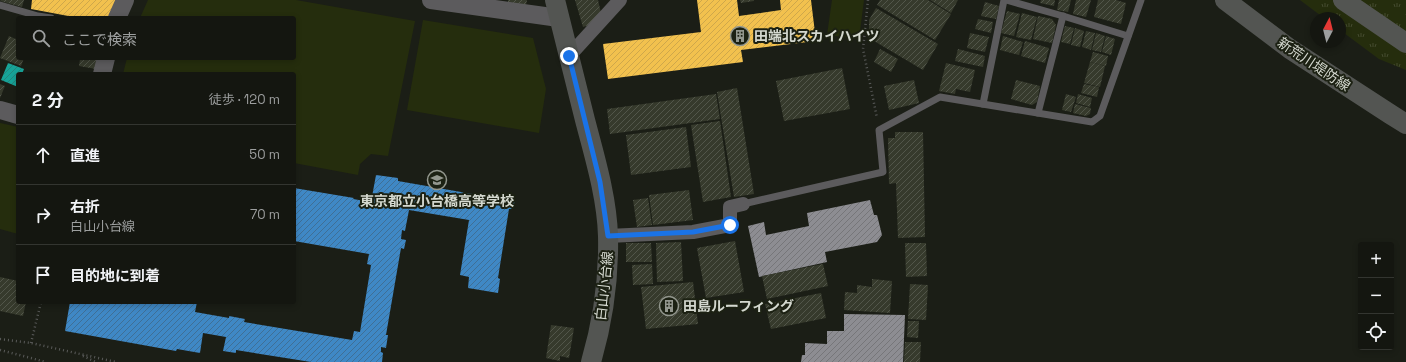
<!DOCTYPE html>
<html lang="ja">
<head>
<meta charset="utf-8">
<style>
  body { margin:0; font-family:"Space Grotesk","Noto Sans JP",sans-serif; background:#21231e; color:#f1f3f6 }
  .controls { position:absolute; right:12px; bottom:12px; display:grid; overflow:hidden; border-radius:4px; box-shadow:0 2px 6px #0003 }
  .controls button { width:36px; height:36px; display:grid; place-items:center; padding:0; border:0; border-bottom:1px solid #333530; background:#141610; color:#f1f3f6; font:20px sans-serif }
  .compass { position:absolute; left:1310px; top:12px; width:36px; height:36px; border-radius:50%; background:#141610; box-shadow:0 2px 6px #0003; rotate:7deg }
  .stop { position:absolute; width:12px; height:12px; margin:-9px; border:3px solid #1a73e8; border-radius:50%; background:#fff }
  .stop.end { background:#1a73e8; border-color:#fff; box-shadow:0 1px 4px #0008 }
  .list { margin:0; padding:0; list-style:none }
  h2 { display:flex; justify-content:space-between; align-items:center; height:52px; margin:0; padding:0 16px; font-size:17px }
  h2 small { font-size:13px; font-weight:400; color:#9d9f9f }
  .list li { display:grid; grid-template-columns:26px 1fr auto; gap:12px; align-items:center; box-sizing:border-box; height:60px; padding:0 16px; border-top:1px solid #333530 }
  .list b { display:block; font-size:15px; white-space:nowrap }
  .list p { margin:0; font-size:13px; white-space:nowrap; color:#9d9f9f }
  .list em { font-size:13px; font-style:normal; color:#9d9f9f }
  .icon { flex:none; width:22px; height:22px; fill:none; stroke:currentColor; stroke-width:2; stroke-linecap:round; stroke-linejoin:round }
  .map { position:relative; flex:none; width:1406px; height:362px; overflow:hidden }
  .search { position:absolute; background:#141610; box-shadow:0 2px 6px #0003; left:16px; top:16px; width:280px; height:44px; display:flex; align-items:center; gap:10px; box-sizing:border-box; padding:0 14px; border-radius:4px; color:#9d9f9f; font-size:15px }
  .panel { position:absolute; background:#141610; box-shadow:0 2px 6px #0003; left:16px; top:72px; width:280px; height:232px; border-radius:4px }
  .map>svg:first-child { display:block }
</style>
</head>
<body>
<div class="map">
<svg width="1406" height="362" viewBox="0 0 1406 362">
  <defs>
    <pattern id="grass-tufts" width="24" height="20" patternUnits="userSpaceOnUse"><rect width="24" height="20" fill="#252d0d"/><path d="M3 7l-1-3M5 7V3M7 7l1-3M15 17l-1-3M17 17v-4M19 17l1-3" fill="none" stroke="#444b2f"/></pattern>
    <pattern id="homes-hatch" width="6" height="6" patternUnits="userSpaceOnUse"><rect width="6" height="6" fill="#f2c14e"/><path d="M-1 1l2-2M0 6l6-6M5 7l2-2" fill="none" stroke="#cea74b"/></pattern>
    <pattern id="schools-hatch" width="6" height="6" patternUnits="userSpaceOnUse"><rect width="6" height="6" fill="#3f88c5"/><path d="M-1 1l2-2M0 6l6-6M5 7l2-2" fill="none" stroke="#3f6f96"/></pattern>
    <pattern id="public-hatch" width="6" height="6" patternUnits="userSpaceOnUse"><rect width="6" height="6" fill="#17a398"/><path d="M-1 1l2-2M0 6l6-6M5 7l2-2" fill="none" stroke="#23867d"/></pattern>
    <pattern id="industry-hatch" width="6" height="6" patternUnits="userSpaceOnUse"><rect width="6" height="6" fill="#8d8d92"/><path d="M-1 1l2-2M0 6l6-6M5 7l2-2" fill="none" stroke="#767679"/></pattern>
    <pattern id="building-hatch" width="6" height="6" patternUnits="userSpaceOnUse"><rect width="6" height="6" fill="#363a2c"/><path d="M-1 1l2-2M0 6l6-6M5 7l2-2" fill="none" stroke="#52564a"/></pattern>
  </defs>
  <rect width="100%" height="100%" fill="#1b1e16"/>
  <polygon fill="url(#grass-tufts)" points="1300,0 1406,0 1406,70 1379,59 1340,30 1340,18 1324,18"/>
  <g fill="#252d0d">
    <polygon points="148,0 296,0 415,21 388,156 371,154 360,164 358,175 294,163 294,74 123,74 127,58 294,58 294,18 140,18"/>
    <polygon points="832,0 864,0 859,39 827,35"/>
    <polygon points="423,20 533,38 546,89 539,133 407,110"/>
    <polygon points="0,123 18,127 18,234 0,229"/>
  </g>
  <g fill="url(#homes-hatch)">
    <polygon points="32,0 118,0 111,18 79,18 31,9"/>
    <polygon points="697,0 737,0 739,16 781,10 780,0 811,0 816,41 741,50 743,62 608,79 603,44 701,32"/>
  </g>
  <polygon fill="url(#schools-hatch)" points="376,175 398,178 398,181 484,196 485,194 515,199 513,209 509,209 498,278 500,279 498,293 468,288 469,277 460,275 469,220 409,210 405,231 402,230 401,239 406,240 404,249 401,248 386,335 388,335 386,348 381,347 381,352 383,353 382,362 311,362 236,350 236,353 223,351 226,337 203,333 200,353 177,349 176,351 65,331 70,302 197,302 195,312 229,318 229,316 245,319 244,322 352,340 354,331 360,332 371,265 367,264 369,254 294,241 294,188 354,198 353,199 371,202"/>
  <polygon fill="url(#public-hatch)" points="8,63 24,69 22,74 18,74 18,87 1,80"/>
  <g fill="url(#industry-hatch)">
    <polygon points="870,200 874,215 877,215 882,235 877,242 825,252 827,262 759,277 748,226 764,222 766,235 809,226 807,213"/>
    <polygon points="844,314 905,315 903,362 801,362 802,355 805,355 805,343 827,344 827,331 844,331"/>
  </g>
  <g fill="url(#building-hatch)">
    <polygon points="1,0 24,0 22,7 0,1"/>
    <polygon points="508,0 527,0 526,5 508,3"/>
    <polygon points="575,0 598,0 601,13 592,24 583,27"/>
    <polygon points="740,0 754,0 754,1 741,3"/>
    <polygon points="880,0 928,0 951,14 935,40 877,5"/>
    <polygon points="930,0 958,0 951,13"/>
    <polygon points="1041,0 1055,0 1054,6 1040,3"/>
    <polygon points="1059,0 1071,0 1068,12 1057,10"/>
    <polygon points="1076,0 1091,0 1086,17 1073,14"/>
    <polygon points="1098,0 1116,0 1126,3 1121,24 1094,17"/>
    <polygon points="985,2 999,6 996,19 981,16"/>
    <polygon points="876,8 938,44 923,70 869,38 869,20"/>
    <polygon points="1007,11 1020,14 1014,36 1001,33"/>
    <polygon points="1022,13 1037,17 1031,40 1016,37"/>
    <polygon points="1038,16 1052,19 1056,25 1052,43 1033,39"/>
    <polygon points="978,19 993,22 991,33 975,29"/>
    <polygon points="1065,26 1074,28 1070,44 1061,42"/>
    <polygon points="1075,28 1084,31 1080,47 1071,45"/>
    <polygon points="1086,31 1095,33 1091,50 1082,47"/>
    <polygon points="970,33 989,37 985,52 967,48"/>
    <polygon points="1096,33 1105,36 1101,52 1092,50"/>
    <polygon points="9,36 18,40 18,58 24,58 21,66 0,58"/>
    <polygon points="1003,36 1023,42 1019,55 1000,50"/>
    <polygon points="1106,36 1115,39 1111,55 1102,52"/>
    <polygon points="1025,41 1049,48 1045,63 1021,56"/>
    <polygon points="880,49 898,59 891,72 874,62"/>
    <polygon points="958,49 985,56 983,67 955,61"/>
    <polygon points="1093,52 1108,56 1106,66 1090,62"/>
    <polygon points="77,58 98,58 96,69 79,66 80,59"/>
    <polygon points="1090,62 1105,66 1100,87 1084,83"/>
    <polygon points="946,63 975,70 970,92 956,89 955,94 939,91"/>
    <polygon points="842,68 850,109 784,121 776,81"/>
    <polygon points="914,80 919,103 889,110 884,86"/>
    <polygon points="1016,80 1040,86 1037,102 1032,105 1011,99"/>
    <polygon points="0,84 5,86 0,98"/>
    <polygon points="1084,84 1099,87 1097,97 1081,93"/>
    <polygon points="737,88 754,194 734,197 717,92"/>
    <polygon points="716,94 720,119 610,134 607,109"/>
    <polygon points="1066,94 1076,97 1071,112 1062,110"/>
    <polygon points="1078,94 1092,98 1090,107 1076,103"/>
    <polygon points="1075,104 1091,108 1090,114 1086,116 1073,113"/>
    <polygon points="720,121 731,197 703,202 691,125"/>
    <polygon points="686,127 691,167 631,175 626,135"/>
    <polygon points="895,132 923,132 925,237 898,238 896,183 889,184 888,138 895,138"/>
    <polygon points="689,190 693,220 653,225 649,195"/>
    <polygon points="648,198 652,225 637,227 633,200"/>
    <polygon points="735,241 744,292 706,298 697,248"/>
    <polygon points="681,242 683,281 657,282 656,243"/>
    <polygon points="626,243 651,243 652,262 626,262"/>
    <polygon points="905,243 926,243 927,276 906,277"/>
    <polygon points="652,264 653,284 633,285 632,265"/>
    <polygon points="823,264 828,286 767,299 762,276"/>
    <polygon points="0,277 18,281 18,302 26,302 23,316 0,311"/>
    <polygon points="872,279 892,281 890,313 844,310 845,292 857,293 857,285 872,287"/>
    <polygon points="693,282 698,324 646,329 641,287"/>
    <polygon points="910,284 928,285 926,320 908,319"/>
    <polygon points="821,293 826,318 771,329 765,304"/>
    <polygon points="908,321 919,321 918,338 907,337"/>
    <polygon points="551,325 574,328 569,358 560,356 560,361 546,358"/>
    <polygon points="905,342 921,342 920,362 904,362"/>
  </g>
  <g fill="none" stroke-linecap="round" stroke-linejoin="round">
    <g stroke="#5a5b5a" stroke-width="2.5" stroke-dasharray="1 3" stroke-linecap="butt">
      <polyline points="868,0 863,49 877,118"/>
      <polyline points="0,339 31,343 116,362"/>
      <polyline points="31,343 41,302"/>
      <polyline points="0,350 46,362"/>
      <polyline points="83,356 96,362"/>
    </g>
    <g stroke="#5c5b5d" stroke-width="7">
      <polyline points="1006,0 1063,16 1128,36"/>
      <polyline points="0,5 38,16 51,18"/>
      <polyline points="983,104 1004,0"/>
      <polyline points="1038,113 1063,16"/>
      <polyline points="743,204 883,172 879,130 940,97 1092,122 1100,116 1141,0"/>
    </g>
    <g stroke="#5c5b5d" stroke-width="14">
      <polyline points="569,56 620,0"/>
      <polyline points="608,236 693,232 730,225 730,207 743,204"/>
    </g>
    <g stroke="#5c5b5d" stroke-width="18">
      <polyline points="431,0 559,18"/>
      <polyline points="117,18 125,0"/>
      <polyline points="102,74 106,58"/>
      <polyline points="0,110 18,115"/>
    </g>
    <g stroke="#535552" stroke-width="20">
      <path d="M555,0C565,40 575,80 585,120C595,158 607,198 608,236C609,279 603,321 591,362"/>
      <polyline points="1225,0 1290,49 1390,114 1406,124"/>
      <polyline points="1343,0 1406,43"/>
    </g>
  </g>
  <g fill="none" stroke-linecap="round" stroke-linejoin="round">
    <polyline stroke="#1a73e8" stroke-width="5" points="569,56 600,182 608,236 693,232 730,225"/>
  </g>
  <defs>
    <symbol id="building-ring" viewBox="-11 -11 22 22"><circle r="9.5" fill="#1c2113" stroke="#93978e" stroke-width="1.5"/><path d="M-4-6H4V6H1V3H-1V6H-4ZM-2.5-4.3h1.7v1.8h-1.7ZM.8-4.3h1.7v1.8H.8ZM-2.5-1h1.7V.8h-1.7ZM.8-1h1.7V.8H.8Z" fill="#93978e"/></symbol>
    <symbol id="school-ring" viewBox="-11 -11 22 22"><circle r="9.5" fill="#1c2113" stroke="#93978e" stroke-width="1.5"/><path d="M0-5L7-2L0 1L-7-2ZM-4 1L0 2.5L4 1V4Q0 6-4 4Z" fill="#93978e"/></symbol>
  </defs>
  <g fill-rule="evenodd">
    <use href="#building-ring" x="729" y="25" width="22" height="22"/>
    <use href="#school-ring" x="426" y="169" width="22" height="22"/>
    <use href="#building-ring" x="658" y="295" width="22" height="22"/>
  </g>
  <g text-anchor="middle" stroke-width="4" stroke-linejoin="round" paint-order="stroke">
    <g font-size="14" font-weight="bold" fill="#d4d8cf" stroke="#1c2113" text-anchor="start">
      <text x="754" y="41">田端北スカイハイツ</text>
      <text x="437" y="206" text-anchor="middle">東京都立小台橋高等学校</text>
      <text x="683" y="311">田島ルーフィング</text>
    </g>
    <g font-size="14" fill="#d4d8cf" stroke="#1c2113">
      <text transform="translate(1314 64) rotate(34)" y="5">新荒川堤防線</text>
      <text transform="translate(604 286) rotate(-84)" y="5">白山小台線</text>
    </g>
  </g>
</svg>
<div class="controls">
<button>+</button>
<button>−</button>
<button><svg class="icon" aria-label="locate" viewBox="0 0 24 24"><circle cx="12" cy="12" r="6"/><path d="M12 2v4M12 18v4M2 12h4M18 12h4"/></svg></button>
</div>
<svg class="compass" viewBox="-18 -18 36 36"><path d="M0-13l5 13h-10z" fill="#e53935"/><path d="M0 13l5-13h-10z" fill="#9d9f9f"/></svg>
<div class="stop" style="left:730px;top:225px"></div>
<div class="stop end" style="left:569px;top:56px"></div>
<div class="search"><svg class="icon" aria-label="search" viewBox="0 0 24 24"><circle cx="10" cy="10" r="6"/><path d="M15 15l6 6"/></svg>ここで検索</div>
<section class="panel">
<h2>2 分<small>徒歩 · 120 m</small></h2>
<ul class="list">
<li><svg class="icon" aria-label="ahead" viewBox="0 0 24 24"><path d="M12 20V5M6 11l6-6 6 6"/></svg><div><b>直進</b></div><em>50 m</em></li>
<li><svg class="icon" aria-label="right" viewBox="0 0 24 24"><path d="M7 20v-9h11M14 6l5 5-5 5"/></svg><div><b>右折</b><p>白山小台線</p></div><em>70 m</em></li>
<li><svg class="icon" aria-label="arrive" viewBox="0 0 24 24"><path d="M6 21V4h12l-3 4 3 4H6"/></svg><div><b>目的地に到着</b></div></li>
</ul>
</section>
</div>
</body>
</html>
